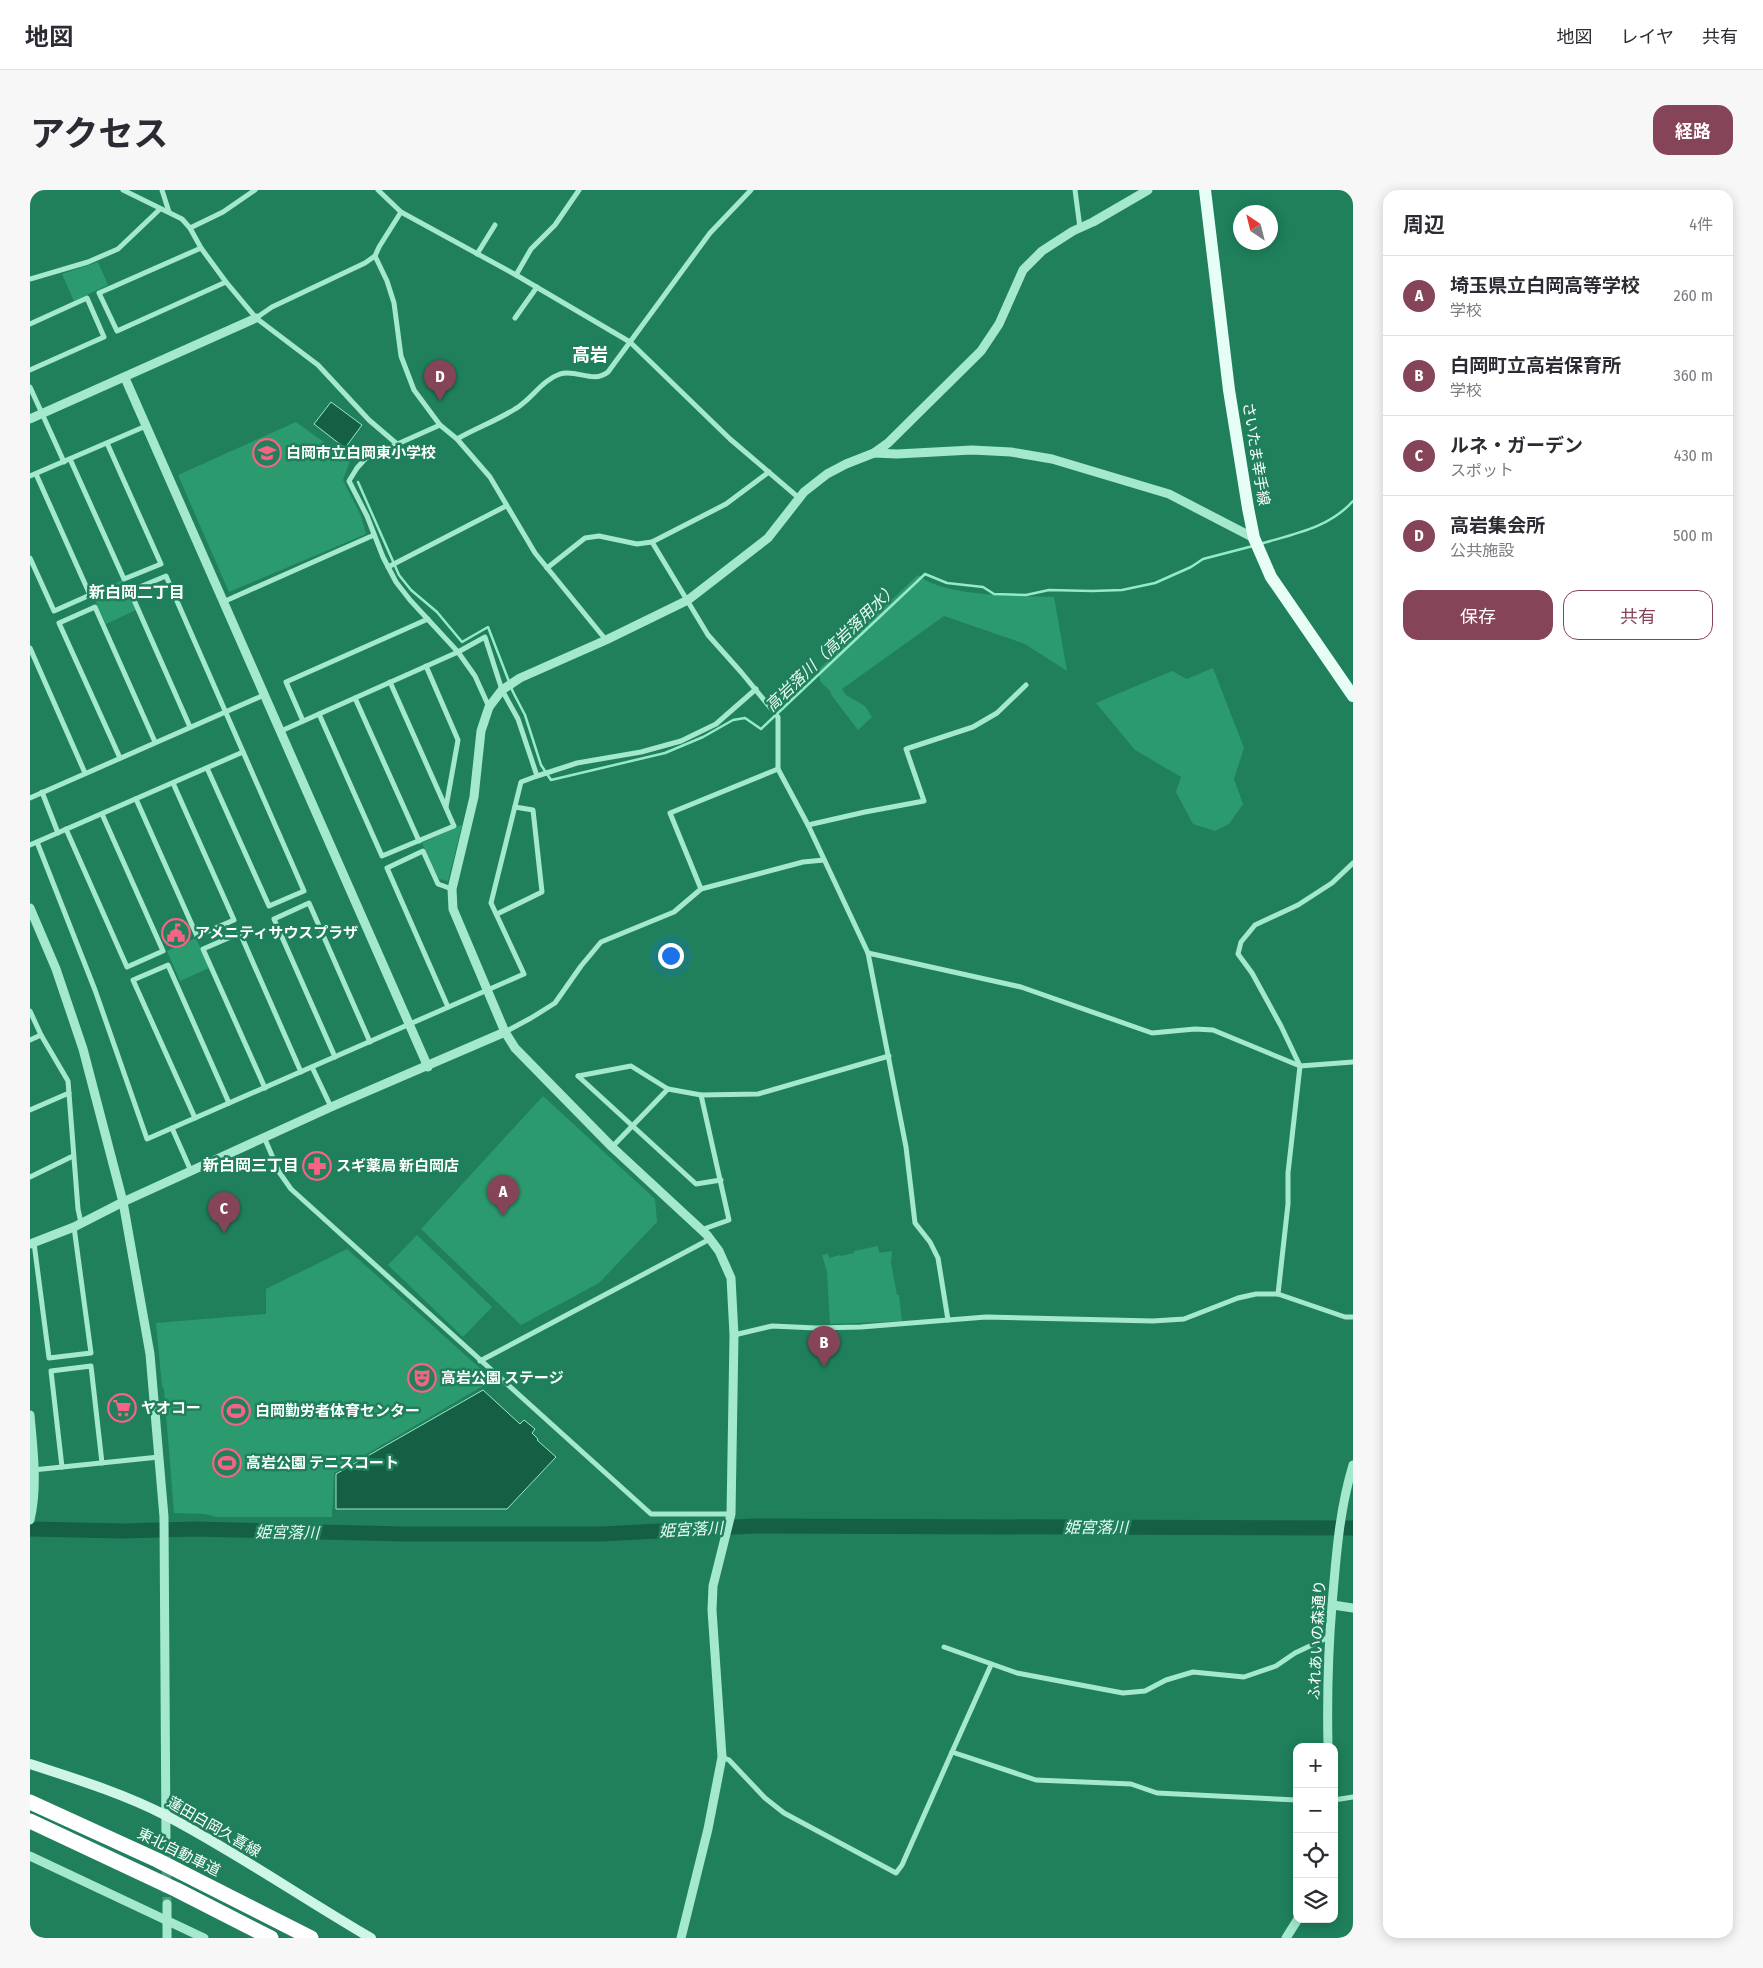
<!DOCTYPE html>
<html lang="ja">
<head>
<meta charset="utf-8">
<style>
  body { margin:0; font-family:"Fira Sans Condensed","Noto Sans JP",sans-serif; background:#f7f7f7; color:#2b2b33 }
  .controls { position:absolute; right:15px; bottom:15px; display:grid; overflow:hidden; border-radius:10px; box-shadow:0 2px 12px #0003 }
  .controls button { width:45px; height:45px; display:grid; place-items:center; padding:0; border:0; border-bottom:1px solid #e1e1e2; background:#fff; color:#2b2b33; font:25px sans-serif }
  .compass { position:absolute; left:1203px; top:15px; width:45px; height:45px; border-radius:50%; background:#fff; box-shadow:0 2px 12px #0003; rotate:325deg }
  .you { position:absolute; left:640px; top:765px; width:18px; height:18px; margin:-12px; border:4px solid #fff; border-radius:50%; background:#1a73e8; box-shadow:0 0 0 8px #1a73e833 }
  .badge { display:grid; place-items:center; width:32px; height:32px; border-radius:50%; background:#864458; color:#fff; font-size:16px; font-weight:700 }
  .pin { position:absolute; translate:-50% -41px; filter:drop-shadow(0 1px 2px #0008) }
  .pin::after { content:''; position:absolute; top:26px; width:18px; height:15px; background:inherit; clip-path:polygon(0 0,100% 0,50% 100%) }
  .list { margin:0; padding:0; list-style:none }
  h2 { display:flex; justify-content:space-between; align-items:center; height:65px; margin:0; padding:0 20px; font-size:21px }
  h2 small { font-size:16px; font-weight:400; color:#7c7c81 }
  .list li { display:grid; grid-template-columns:32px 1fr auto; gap:15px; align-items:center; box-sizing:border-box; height:80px; padding:0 20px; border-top:1px solid #e1e1e2 }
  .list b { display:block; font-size:19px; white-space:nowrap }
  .list p { margin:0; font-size:16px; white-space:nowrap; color:#7c7c81 }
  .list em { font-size:16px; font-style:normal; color:#7c7c81 }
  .actions { display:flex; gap:10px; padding:15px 20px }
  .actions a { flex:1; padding:11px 0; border:1px solid #864458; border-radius:15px; text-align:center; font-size:18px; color:#864458 }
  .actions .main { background:#864458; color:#fff }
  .icon { flex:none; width:28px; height:28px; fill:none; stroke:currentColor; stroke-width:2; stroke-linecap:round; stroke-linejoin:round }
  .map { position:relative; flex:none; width:1323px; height:1748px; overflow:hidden; border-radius:15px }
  header { display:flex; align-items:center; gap:30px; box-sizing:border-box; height:70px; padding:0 25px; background:#fff; border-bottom:1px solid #e1e1e2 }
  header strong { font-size:24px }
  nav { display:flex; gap:28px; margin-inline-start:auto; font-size:18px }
  .intro { display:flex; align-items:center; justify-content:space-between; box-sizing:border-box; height:120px; padding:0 30px }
  h1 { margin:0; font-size:35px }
  .button { padding:12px 22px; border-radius:15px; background:#864458; color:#fff; font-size:18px; font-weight:700 }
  main { display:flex; gap:30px; padding:0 30px }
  aside { flex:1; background:#fff; border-radius:15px; box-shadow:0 2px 12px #0003 }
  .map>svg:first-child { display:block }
</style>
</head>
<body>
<header>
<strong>地図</strong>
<nav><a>地図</a><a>レイヤ</a><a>共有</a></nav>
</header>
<div class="intro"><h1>アクセス</h1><a class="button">経路</a></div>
<main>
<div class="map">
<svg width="1323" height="1748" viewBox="0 0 1323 1748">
  <rect width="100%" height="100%" fill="#1f805b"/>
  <g fill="#2c9a6f">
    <polygon points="68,72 78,95 44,111 32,84"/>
    <polygon points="266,232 320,271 313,290 331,326 336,344 199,402 148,285"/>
    <path d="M888,385C913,407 990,406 1024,407L1037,481L995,454L914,426L812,499L816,505L835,516L842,527L828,540L802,506L800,501L790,491L789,479Z"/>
    <polygon points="92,390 106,420 76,434 62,404"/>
    <polygon points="1183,478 1214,558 1204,589 1213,614 1199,634 1185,641 1163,634 1146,602 1151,587 1105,560 1066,513 1142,481 1157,489"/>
    <polygon points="432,635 418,691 409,689 392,653"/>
    <polygon points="166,748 179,778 150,791 137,761"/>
    <polygon points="513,906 625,1009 627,1032 569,1093 491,1135 391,1039"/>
    <polygon points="387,1045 462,1117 433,1147 358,1075"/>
    <polygon points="848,1056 849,1063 862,1061 861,1073 867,1105 869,1105 872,1131 800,1134 797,1082 792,1065 798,1064 799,1068 810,1065 811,1066 824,1063 824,1061"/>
    <polygon points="317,1059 463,1190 304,1283 302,1327 187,1327 175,1324 144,1323 134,1199 132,1196 126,1133 236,1124 236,1099"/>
  </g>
  <g fill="#155f44" stroke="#97eac8">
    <polygon points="301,212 332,235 315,258 284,234"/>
    <polygon points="453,1200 490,1234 494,1230 505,1239 502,1243 508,1249 507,1250 526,1267 477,1319 306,1319 306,1284"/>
  </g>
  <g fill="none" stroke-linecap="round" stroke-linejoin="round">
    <g stroke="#97eac8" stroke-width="2.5">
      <polyline points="328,292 369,385 381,400 407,422 432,452 458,437 483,502 495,525 511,575 521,590 635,563 673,547 703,530 715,528 731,539 895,384 917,393 953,397 964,404 996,405 1019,400 1062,401 1092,400 1125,393 1161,377 1173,369 1223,356"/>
      <path d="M1230,354C1264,344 1299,338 1323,311"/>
    </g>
    <polyline stroke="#155f44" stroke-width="15" points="0,1339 93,1341 164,1339 375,1344 571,1344 724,1336 1323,1338"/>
    <polyline stroke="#4c997c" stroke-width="9" stroke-dasharray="9 4.5" stroke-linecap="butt" points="136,1653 137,1714"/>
    <g stroke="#a4e8cd" stroke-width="5">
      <polyline points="93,0 152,29 160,38 171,58 196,92 226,128 288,175 339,230 367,254"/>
      <polyline points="132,0 139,22"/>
      <polyline points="348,0 371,22 486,85 600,152 700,249 769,308"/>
      <polyline points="1045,0 1050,38"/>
      <polyline points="160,38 193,22 225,0"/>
      <polyline points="171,58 69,103 87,141 196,92"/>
      <polyline points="447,64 465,35"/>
      <polyline points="345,66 357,91 364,113 371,166 384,200 410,235 427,249 460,287 505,363 576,450"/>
      <polyline points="486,85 501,59 525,35 549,0"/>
      <polyline points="0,89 58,72 88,59 130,19"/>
      <polyline points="226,128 242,117 335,73 345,66 349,57 371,22"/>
      <polyline points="485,128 507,97"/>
      <polyline points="0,134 57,108 74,147 0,180"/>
      <polyline points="0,197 34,272"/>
      <polyline points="410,235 336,268 327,278 319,291 337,326 353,367 366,392 380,410 428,462 445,486 459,517"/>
      <path d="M427,249C446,238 466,231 485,219C501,210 512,190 530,184C547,179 563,194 578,182L680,43L721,0"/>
      <polyline points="40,269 94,389 131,374 77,253"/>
      <polyline points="0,286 116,236"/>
      <polyline points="622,352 678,445 711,482 748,527 748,579 778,635 838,763 876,957 885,1033 900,1052 908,1068 918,1130"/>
      <polyline points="0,368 24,421 60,405 6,284"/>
      <polyline points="358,377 476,316"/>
      <polyline points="517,378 555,348 569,346 607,354 622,352 696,314 739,282"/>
      <polyline points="193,412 344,345"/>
      <polyline points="0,458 55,583"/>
      <polyline points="396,476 428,550 416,617"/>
      <polyline points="325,508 389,651"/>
      <polyline points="289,524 352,666 424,636 360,492"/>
      <polyline points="273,531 256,492 398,429"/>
      <polyline points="160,537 100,401 136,386 274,701 239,716 177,578"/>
      <polyline points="90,568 29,433 65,417 125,552"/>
      <polyline points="507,586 547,573 611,562 651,551 686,534 726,499"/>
      <polyline points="12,602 28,643"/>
      <polyline points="0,608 234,505"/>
      <polyline points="106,609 167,746 204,730 143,593"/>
      <polyline points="778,635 835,622 894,611 876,559 943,537 967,523 996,495"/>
      <polyline points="36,639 97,777 133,761 72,624"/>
      <polyline points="7,652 65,800 117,949 494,784 461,713 491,592 507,586 488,529 472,500 455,447 428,462 251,541"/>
      <polyline points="0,655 213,562"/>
      <polyline points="671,699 640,623 748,579"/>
      <polyline points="467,724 512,702 503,620 485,617"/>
      <polyline points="838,763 991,797 1122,843 1165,839 1183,840 1270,876 1323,872"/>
      <polyline points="418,817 357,678 393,661 408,694 422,699"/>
      <polyline points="0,821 11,845 38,891 48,1019 51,1033"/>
      <polyline points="475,842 501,828 525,813 551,776 571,752 644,722 671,699 773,672 794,670"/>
      <polyline points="0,850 11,845"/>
      <polyline points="305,867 244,729 279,713 340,852"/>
      <polyline points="282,877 301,917"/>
      <polyline points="548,886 601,876 638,899 671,905 728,904 859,866"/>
      <polyline points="548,886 666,994 691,990"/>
      <polyline points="235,898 173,759 210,743 271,882"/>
      <polyline points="671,905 699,1030 671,1040"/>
      <polyline points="0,920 39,903"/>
      <polyline points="165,928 103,790 138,775 199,913"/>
      <polyline points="142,938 161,981"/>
      <polyline points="234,947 249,982 261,999 621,1324 701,1324"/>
      <polyline points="582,957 638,899"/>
      <polyline points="0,987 43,966"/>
      <polyline points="4,1053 19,1168 61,1163 44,1037"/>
      <polyline points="1248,1104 1258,1014 1258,983 1270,876 1251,836 1222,783 1208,764 1211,752 1225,735 1268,715 1302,693 1323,673"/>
      <polyline points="704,1145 742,1136 786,1138 831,1137 956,1127 1123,1131 1154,1129 1208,1108 1226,1104 1248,1104 1315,1127 1323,1127"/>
      <polyline points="450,1171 680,1049"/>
      <polyline points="32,1277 21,1181 61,1176 72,1273"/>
      <polyline points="3,1280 129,1267"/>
      <polyline points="914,1457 987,1483 1093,1503 1115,1501 1136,1490 1163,1482 1214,1487 1246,1476 1265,1463 1299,1447"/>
      <polyline points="922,1562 961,1475"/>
      <polyline points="692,1567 699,1570 735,1608 754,1623 866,1683 872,1675 922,1562 1006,1590 1101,1594 1127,1603 1267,1610"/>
      <polyline points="1304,1610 1323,1607"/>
    </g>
    <g stroke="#a4e8cd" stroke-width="9">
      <polyline points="95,188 398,877"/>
      <polyline points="0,229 226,128"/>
      <polyline points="844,263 867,264 942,260 981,262 1022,269 1139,304 1224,348"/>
      <polyline points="0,718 26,779 53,859 93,1012 120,1164 134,1327 136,1653"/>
      <polyline points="0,1054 44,1037 93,1012 301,917 475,842"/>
      <path d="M0,1225C3,1260 8,1296 0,1330"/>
      <polyline points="1303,1415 1323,1418"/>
      <path d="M1298,1557C1297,1509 1298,1462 1302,1415C1306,1368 1309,1321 1323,1275"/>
      <polyline points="0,1666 174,1748"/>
      <polyline points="137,1714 137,1748"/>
      <polyline points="651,1748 678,1639 692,1567 682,1420 683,1396 701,1324 704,1145 701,1088 689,1061 677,1045 582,957 485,858 475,842 423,719 422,699 444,607 451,541 459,517 472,500 490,488 576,450 658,410 738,348 774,302 797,284 816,274 844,263 858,253 951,161 969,134 993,80 1012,61 1043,41 1063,32 1118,0"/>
      <polyline points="1256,1748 1268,1729"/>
    </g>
    <path stroke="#cef6e7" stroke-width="10" d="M0,1574C46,1589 92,1603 135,1625C206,1662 272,1708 341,1748"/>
    <polyline stroke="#e6fef6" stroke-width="12" points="1175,0 1199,200 1218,318 1224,348 1241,387 1323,506"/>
    <g stroke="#fff" stroke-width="15">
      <polyline points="0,1612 127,1670 281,1748"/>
      <polyline points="0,1631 147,1700 241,1748"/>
    </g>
  </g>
  <defs>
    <symbol id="school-ring" viewBox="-11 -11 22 22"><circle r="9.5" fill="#1f805b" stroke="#f66385" stroke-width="1.5"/><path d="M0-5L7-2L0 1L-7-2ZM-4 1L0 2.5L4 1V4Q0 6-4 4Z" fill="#f66385"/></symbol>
    <symbol id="civic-ring" viewBox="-11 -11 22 22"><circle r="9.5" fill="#1f805b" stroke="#f66385" stroke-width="1.5"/><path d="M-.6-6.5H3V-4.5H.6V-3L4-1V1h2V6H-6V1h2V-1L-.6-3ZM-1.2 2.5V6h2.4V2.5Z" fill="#f66385"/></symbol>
    <symbol id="pharmacy-ring" viewBox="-11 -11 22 22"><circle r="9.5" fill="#1f805b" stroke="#f66385" stroke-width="1.5"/><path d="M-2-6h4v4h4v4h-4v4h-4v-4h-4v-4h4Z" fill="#f66385"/></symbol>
    <symbol id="theatre-ring" viewBox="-11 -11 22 22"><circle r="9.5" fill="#1f805b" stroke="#f66385" stroke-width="1.5"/><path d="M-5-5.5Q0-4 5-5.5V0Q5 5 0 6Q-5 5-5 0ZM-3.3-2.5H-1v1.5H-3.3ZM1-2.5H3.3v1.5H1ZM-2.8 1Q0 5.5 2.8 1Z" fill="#f66385"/></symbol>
    <symbol id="supermarket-ring" viewBox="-11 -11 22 22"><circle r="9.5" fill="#1f805b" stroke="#f66385" stroke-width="1.5"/><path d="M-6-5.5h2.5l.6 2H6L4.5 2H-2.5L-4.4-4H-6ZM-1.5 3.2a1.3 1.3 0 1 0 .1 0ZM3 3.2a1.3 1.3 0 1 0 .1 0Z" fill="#f66385"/></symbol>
    <symbol id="stadium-ring" viewBox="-11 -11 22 22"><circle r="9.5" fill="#1f805b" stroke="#f66385" stroke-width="1.5"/><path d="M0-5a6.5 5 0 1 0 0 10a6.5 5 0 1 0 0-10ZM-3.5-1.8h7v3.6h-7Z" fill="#f66385"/></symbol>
  </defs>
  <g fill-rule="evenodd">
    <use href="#school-ring" x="221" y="247" width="32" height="32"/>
    <use href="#civic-ring" x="130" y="727" width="32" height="32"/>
    <use href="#pharmacy-ring" x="271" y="960" width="32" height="32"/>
    <use href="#theatre-ring" x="376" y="1172" width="32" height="32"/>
    <use href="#supermarket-ring" x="76" y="1202" width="32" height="32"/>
    <use href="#stadium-ring" x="190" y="1205" width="32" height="32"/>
    <use href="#stadium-ring" x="181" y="1257" width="32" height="32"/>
  </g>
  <g text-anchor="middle" stroke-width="5" stroke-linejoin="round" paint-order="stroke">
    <g font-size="15" font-weight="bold" fill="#fff" stroke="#1f805b" text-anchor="start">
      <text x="256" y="268">白岡市立白岡東小学校</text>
      <text x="165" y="748">アメニティサウスプラザ</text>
      <text x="306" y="981">スギ薬局 新白岡店</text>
      <text x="411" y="1193">高岩公園 ステージ</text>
      <text x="111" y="1223">ヤオコー</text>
      <text x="225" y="1226">白岡勤労者体育センター</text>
      <text x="216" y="1278">高岩公園 テニスコート</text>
    </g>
    <g font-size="15" fill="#fff" stroke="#1f805b">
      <text transform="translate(1226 264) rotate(81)" y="5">さいたま幸手線</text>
      <text transform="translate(1287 1450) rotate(-87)" y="5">ふれあいの森通り</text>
      <text transform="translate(184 1637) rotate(30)" y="5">蓮田白岡久喜線</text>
      <text transform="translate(149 1662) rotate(26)" y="5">東北自動車道</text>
    </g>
    <g font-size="16" font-weight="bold" fill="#fff" stroke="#1f805b">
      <text x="107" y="408">新白岡二丁目</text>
      <text x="221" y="981">新白岡三丁目</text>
    </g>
    <g font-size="16" font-style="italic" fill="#e7faf3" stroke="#1f805b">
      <text transform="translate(801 457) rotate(-44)" y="6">高岩落川（高岩落用水）</text>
      <text x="1066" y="1343">姫宮落川</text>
      <text transform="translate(661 1339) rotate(-3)" y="6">姫宮落川</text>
      <text transform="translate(257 1342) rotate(1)" y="6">姫宮落川</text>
    </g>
    <g font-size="18" font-weight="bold" fill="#fff" stroke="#1f805b">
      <text x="560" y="171">高岩</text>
    </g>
  </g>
</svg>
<div class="controls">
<button>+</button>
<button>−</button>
<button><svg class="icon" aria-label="locate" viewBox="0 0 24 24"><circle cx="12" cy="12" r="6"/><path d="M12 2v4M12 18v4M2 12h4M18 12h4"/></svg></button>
<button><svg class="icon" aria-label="layers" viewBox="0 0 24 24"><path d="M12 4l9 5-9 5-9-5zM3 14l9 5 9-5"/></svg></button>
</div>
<svg class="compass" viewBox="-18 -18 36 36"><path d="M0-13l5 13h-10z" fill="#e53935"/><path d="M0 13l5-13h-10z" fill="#7c7c81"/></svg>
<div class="you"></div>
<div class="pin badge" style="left:473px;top:1026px">A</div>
<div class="pin badge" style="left:794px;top:1177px">B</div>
<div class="pin badge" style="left:194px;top:1043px">C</div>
<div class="pin badge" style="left:410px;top:211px">D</div>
</div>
<aside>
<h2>周辺<small>4件</small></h2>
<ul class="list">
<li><span class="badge">A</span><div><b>埼玉県立白岡高等学校</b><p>学校</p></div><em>260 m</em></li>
<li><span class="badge">B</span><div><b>白岡町立高岩保育所</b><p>学校</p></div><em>360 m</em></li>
<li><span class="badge">C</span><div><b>ルネ・ガーデン</b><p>スポット</p></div><em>430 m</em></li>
<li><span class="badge">D</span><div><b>高岩集会所</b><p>公共施設</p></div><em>500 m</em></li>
</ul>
<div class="actions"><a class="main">保存</a><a>共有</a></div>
</aside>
</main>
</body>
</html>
